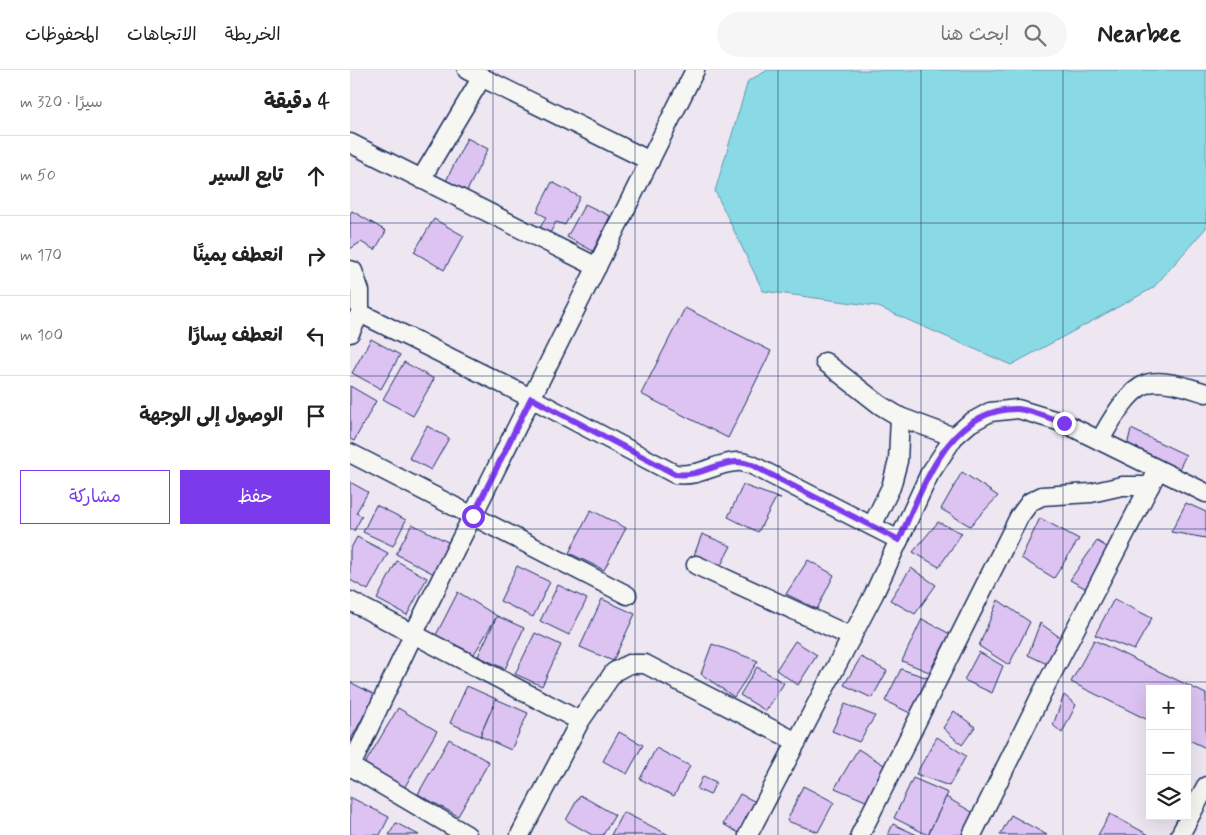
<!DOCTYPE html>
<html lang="ar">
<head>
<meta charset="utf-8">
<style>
  body { margin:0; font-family:Mynerve,"Playpen Sans Arabic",sans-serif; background:#f6f6f6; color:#222; direction:rtl }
  .controls { position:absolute; right:15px; bottom:15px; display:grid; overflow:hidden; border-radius:0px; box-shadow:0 5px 20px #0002 }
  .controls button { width:45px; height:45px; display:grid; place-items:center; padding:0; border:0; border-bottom:1px solid #e0e0e0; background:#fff; color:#222; font:25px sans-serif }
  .stop { position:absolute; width:15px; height:15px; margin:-11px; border:4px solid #7c3aed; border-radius:50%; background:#fff }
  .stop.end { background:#7c3aed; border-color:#fff; box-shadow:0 1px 5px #0008 }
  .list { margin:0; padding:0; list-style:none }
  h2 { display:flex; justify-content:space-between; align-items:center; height:65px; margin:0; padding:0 20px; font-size:21px }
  h2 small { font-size:16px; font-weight:400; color:#767676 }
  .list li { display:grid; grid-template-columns:32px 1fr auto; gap:15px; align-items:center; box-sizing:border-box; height:80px; padding:0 20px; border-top:1px solid #e0e0e0 }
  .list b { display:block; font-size:19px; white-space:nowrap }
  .list em { font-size:16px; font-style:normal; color:#767676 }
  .actions { display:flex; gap:10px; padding:15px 20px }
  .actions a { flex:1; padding:11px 0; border:1px solid #7c3aed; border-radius:0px; text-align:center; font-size:18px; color:#7c3aed }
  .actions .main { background:#7c3aed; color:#fff }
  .icon { flex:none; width:28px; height:28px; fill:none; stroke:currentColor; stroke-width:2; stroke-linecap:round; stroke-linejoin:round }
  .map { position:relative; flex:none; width:856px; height:765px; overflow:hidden; direction:ltr }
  header { display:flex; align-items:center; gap:30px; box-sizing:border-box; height:70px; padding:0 25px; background:#fff; border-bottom:1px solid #e0e0e0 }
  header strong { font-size:24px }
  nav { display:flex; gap:28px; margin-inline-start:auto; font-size:18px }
  .search { width:350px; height:45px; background:#f6f6f6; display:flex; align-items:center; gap:12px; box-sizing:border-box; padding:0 18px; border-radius:28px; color:#767676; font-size:19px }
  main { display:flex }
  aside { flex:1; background:#fff }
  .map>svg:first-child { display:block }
</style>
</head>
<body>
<header>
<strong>Nearbee</strong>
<div class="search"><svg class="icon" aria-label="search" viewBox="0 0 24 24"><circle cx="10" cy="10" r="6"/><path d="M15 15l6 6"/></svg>ابحث هنا</div>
<nav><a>الخريطة</a><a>الاتجاهات</a><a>المحفوظات</a></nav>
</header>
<main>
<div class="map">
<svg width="856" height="765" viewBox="0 0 856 765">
  <rect width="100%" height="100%" fill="#eee7f2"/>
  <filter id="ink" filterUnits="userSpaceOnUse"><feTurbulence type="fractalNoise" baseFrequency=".02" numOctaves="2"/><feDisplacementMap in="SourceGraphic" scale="10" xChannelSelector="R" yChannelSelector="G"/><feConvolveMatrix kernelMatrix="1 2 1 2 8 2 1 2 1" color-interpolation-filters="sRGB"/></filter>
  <g filter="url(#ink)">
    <polygon fill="#8adae5" stroke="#5e96af" points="418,0 856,0 856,158 803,218 661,295 526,236 413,221 365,121 398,11"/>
    <g fill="#dcc3f2" stroke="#1b2f5e">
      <polygon points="117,68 138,79 117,121 96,111"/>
      <polygon points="202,112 230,127 215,155 206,152 200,163 190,158 196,147 187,142"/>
      <polygon points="235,134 260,146 243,181 217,167"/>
      <polygon points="2,141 36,161 25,180 11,172 0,179 0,144"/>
      <polygon points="84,149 114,166 94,200 64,182"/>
      <polygon points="335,238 421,281 378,368 291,324"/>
      <polygon points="21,269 50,285 31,319 2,303"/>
      <polygon points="54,292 84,309 63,346 33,329"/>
      <polygon points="0,316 26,331 4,371 0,369"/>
      <polygon points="77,356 99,368 81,400 59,388"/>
      <polygon points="781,359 836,385 829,399 777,376"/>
      <polygon points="612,402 648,426 620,456 591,439"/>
      <polygon points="0,412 18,422 6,443 12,446 4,461 0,459"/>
      <polygon points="393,415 431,429 426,428 408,462 378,447"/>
      <polygon points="836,433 856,442 856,468 821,462"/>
      <polygon points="26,435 56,450 43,476 13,462"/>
      <polygon points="241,440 276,458 254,500 219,483"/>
      <polygon points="690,448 729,469 704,508 671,488"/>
      <polygon points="588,452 612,463 589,497 563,482"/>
      <polygon points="62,454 102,474 86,505 46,484"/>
      <polygon points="352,464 381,476 369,499 343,488"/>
      <polygon points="7,467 38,483 18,520 0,510 0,480"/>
      <polygon points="747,471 765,482 744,523 720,510"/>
      <polygon points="458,490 484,505 467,539 436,524"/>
      <polygon points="47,491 77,508 57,545 27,529"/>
      <polygon points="167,496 200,512 183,547 150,531"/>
      <polygon points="561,498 586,515 565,544 540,530"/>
      <polygon points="208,515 237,529 219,565 190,551"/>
      <polygon points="108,522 147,546 124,584 86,565"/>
      <polygon points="252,529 285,544 263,591 230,577"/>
      <polygon points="764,529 802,548 784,580 745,565"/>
      <polygon points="648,530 680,552 659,595 629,576"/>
      <polygon points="147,546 174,558 155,599 128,586"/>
      <polygon points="572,549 600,564 579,602 552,591"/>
      <polygon points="690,553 711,568 697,594 678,585"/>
      <polygon points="185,563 211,575 192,616 165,604"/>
      <polygon points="744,570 856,624 856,678 837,669 837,619 800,619 800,651 721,612"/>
      <polygon points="445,571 467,585 448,615 426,600"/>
      <polygon points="362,574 408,591 384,627 351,604"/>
      <polygon points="629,582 653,596 642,623 614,610"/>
      <polygon points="511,587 537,601 522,628 494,615"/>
      <polygon points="407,597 434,613 416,641 390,625"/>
      <polygon points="551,599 578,608 560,643 535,631"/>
      <polygon points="0,612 25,625 0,671"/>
      <polygon points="117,616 146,629 130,666 100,653"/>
      <polygon points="714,625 726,635 712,663 703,655"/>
      <polygon points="146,629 178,643 161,680 130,666"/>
      <polygon points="495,634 525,646 509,672 482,661"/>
      <polygon points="48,638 87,661 53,720 13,697"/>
      <polygon points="604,641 625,657 612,675 593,658"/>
      <polygon points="269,662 293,675 277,704 253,691"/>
      <polygon points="587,667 616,686 599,716 566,704"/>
      <polygon points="99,669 139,692 108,746 68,724"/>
      <polygon points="306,678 340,696 324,726 290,709"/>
      <polygon points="508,679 539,698 518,732 485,718"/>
      <polygon points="353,706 366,712 360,725 347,719"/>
      <polygon points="563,708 598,723 578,765 544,748"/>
      <polygon points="453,716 484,732 468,762 437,751"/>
      <polygon points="390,724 406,732 389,763 373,754"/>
      <polygon points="230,725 265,745 253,765 242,765 216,750"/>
      <polygon points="0,727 39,747 30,765 0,765"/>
      <polygon points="596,727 627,745 616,765 578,765"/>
      <polygon points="273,742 319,765 261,765"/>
      <polygon points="760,744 799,765 748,765"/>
      <polygon points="661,745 697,765 650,765"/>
      <polygon points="46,753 69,765 39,765"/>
      <polygon points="543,754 567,765 538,765"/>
    </g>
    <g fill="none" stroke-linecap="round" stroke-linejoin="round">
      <defs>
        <g id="minor">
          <polyline points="117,0 300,91"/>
          <polyline points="0,73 247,197"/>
          <polyline points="71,109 132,7"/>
          <polyline points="0,200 3,201 10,221 10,243"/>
          <path d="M0,263L10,243L181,328L325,404C352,407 364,393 387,392C392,391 398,394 402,395L549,470"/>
          <polyline points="475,292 530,335 550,347 604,367"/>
          <path d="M750,370C760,353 776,322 796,314C812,308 840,318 856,323"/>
          <polyline points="0,383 277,525"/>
          <polyline points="522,456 541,417 548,391 550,347"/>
          <polyline points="346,495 502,567"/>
          <polyline points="0,531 230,651"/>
          <polyline points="0,696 117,765"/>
          <polyline points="0,698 64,563 345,0"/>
          <polyline points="170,765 230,651 264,602 279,594 295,594 447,672"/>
          <polyline points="398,765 524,524 579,405 604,367 620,353 640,342 668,339 714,353 856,423"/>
          <polyline points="510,765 669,447 680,432 692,426 741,423 772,416 800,416"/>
          <polyline points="622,765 693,621 805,406"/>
          <polyline points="830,765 856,716"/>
        </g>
      </defs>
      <use href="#minor" stroke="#1b2f5e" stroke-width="21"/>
      <use href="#minor" stroke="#f6f6f2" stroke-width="18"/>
    </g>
  </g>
  <g fill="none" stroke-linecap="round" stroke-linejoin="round" filter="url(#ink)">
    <path stroke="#7c3aed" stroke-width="6" d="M123,446L181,328L325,404C351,407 364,393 387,392C392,392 398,394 402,395L549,470C573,418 598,338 667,339C678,339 702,349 714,353"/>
  </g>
  <path fill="none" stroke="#1b2f5e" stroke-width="1" stroke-opacity="0.55" d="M143,0V765M285,0V765M428,0V765M571,0V765M713,0V765M0,153H856M0,306H856M0,459H856M0,612H856"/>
</svg>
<div class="controls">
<button>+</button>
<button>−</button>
<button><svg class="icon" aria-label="layers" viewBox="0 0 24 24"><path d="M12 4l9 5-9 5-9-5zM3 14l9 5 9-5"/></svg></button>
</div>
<div class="stop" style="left:123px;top:446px"></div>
<div class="stop end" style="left:714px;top:353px"></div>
</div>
<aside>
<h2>4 دقيقة<small>سيرًا · 320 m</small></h2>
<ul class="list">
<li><svg class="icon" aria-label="ahead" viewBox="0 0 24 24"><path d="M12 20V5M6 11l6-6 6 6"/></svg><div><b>تابع السير</b></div><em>50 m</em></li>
<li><svg class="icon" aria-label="right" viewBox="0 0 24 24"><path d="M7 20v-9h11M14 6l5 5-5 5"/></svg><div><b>انعطف يمينًا</b></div><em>170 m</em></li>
<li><svg class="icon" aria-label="left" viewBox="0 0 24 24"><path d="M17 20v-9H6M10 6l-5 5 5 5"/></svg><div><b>انعطف يسارًا</b></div><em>100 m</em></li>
<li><svg class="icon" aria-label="arrive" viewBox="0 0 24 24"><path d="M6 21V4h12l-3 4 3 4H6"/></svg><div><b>الوصول إلى الوجهة</b></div></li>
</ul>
<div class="actions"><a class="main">حفظ</a><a>مشاركة</a></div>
</aside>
</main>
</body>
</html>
